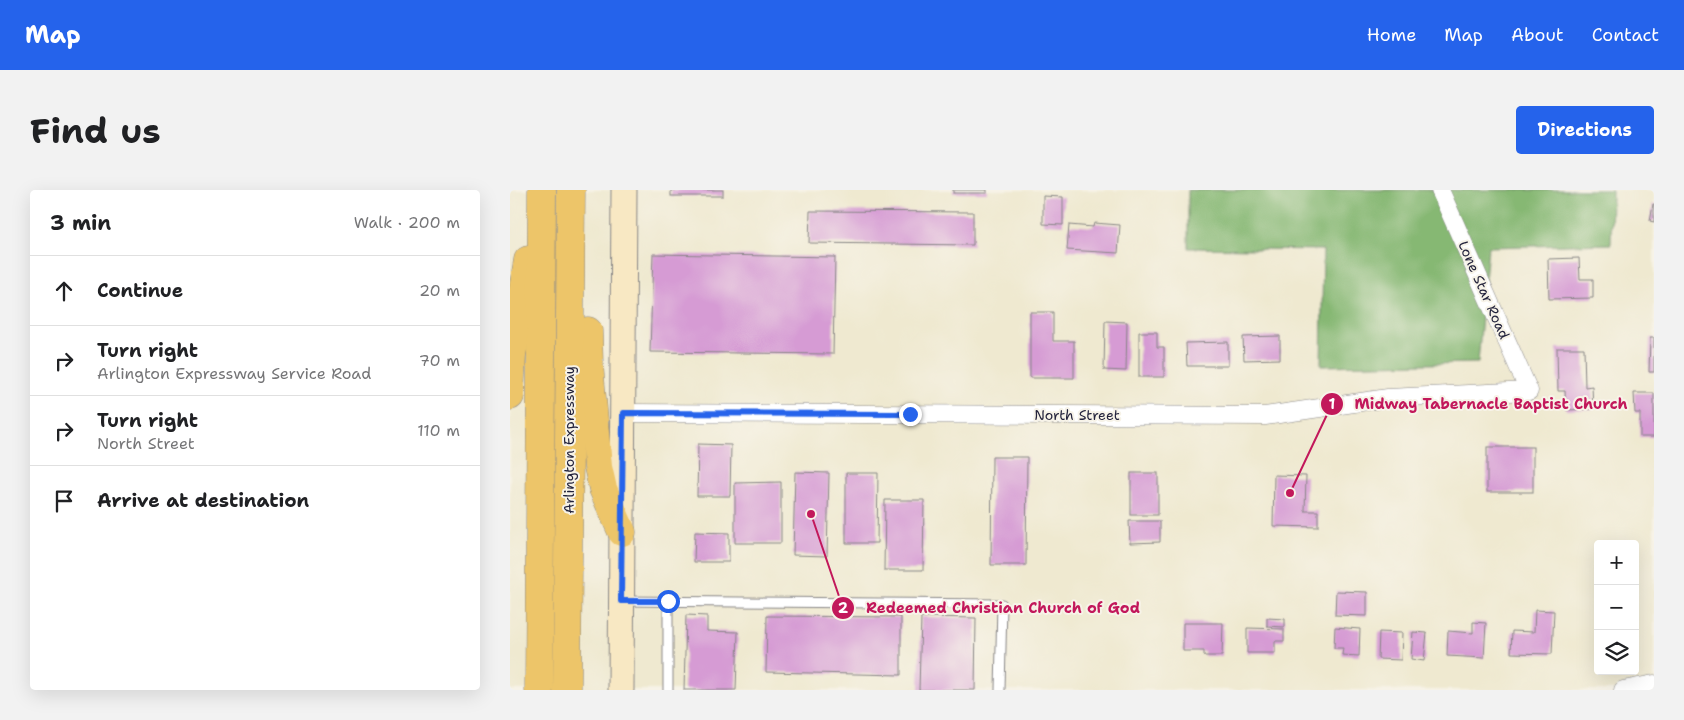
<!DOCTYPE html>
<html lang="en">
<head>
<meta charset="utf-8">
<style>
  body { margin:0; font-family:"Shantell Sans",sans-serif; background:#f2f2f2; color:#202124 }
  .controls { position:absolute; right:15px; bottom:15px; display:grid; overflow:hidden; border-radius:5px; box-shadow:0 5px 20px #0002 }
  .controls button { width:45px; height:45px; display:grid; place-items:center; padding:0; border:0; border-bottom:1px solid #e0e0e0; background:#fff; color:#202124; font:25px sans-serif }
  .stop { position:absolute; width:15px; height:15px; margin:-11px; border:4px solid #2563eb; border-radius:50%; background:#fff }
  .stop.end { background:#2563eb; border-color:#fff; box-shadow:0 1px 5px #0008 }
  .list { margin:0; padding:0; list-style:none }
  h2 { display:flex; justify-content:space-between; align-items:center; height:65px; margin:0; padding:0 20px; font-size:21px }
  h2 small { font-size:16px; font-weight:400; color:#757577 }
  .list li { display:grid; grid-template-columns:32px 1fr auto; gap:15px; align-items:center; box-sizing:border-box; height:70px; padding:0 20px; border-top:1px solid #e0e0e0 }
  .list b { display:block; font-size:19px; white-space:nowrap }
  .list p { margin:0; font-size:16px; white-space:nowrap; color:#757577 }
  .list em { font-size:16px; font-style:normal; color:#757577 }
  .icon { flex:none; width:28px; height:28px; fill:none; stroke:currentColor; stroke-width:2; stroke-linecap:round; stroke-linejoin:round }
  .map { position:relative; flex:none; width:1144px; height:500px; overflow:hidden; border-radius:5px }
  header { display:flex; align-items:center; gap:30px; box-sizing:border-box; height:70px; padding:0 25px; background:#2563eb; color:#fff }
  header strong { font-size:24px }
  nav { display:flex; gap:28px; margin-inline-start:auto; font-size:18px }
  .intro { display:flex; align-items:center; justify-content:space-between; box-sizing:border-box; height:120px; padding:0 30px }
  h1 { margin:0; font-size:35px }
  .button { padding:12px 22px; border-radius:5px; background:#2563eb; color:#fff; font-size:18px; font-weight:700 }
  main { display:flex; gap:30px; padding:0 30px }
  aside { flex:1; background:#fff; border-radius:5px; box-shadow:0 5px 20px #0002 }
  .map>svg:first-child { display:block }
</style>
</head>
<body>
<header>
<strong>Map</strong>
<nav><a>Home</a><a>Map</a><a>About</a><a>Contact</a></nav>
</header>
<div class="intro"><h1>Find us</h1><a class="button">Directions</a></div>
<main>
<aside>
<h2>3 min<small>Walk · 200 m</small></h2>
<ul class="list">
<li><svg class="icon" aria-label="ahead" viewBox="0 0 24 24"><path d="M12 20V5M6 11l6-6 6 6"/></svg><div><b>Continue</b></div><em>20 m</em></li>
<li><svg class="icon" aria-label="right" viewBox="0 0 24 24"><path d="M7 20v-9h11M14 6l5 5-5 5"/></svg><div><b>Turn right</b><p>Arlington Expressway Service Road</p></div><em>70 m</em></li>
<li><svg class="icon" aria-label="right" viewBox="0 0 24 24"><path d="M7 20v-9h11M14 6l5 5-5 5"/></svg><div><b>Turn right</b><p>North Street</p></div><em>110 m</em></li>
<li><svg class="icon" aria-label="arrive" viewBox="0 0 24 24"><path d="M6 21V4h12l-3 4 3 4H6"/></svg><div><b>Arrive at destination</b></div></li>
</ul>
</aside>
<div class="map">
<svg width="1144" height="500" viewBox="0 0 1144 500">
  <rect width="100%" height="100%" fill="#f7f3e8"/>
  <filter id="ink" filterUnits="userSpaceOnUse"><feTurbulence type="fractalNoise" baseFrequency=".02" numOctaves="2"/><feDisplacementMap in="SourceGraphic" scale="10" xChannelSelector="R" yChannelSelector="G"/><feConvolveMatrix kernelMatrix="1 2 1 2 8 2 1 2 1" color-interpolation-filters="sRGB"/></filter>
  <filter id="wash" filterUnits="userSpaceOnUse"><feTurbulence type="fractalNoise" baseFrequency=".0096" numOctaves="4" result="noise"/><feDisplacementMap in="SourceGraphic" scale="20" xChannelSelector="R" yChannelSelector="G"/><feGaussianBlur stdDeviation="1.12" result="paint"/><feColorMatrix in="noise" values="0 0 0 0 0 0 0 0 0 0 0 0 0 0 0 0 0 1.4 0 .05"/><feComposite in="paint" operator="in"/></filter>
  <g filter="url(#wash)">
    <rect width="100%" height="100%" fill="#efe9d0"/>
    <polygon fill="#86b873" stroke="#546d57" points="678,0 1102,0 1101,54 978,57 968,173 811,176 813,60 678,58"/>
    <g id="blocks">
      <g fill="#d69bd4">
        <rect x="161" y="0" width="52" height="6"/>
        <rect x="443" y="0" width="34" height="3"/>
        <polygon points="533,6 553,7 553,35 533,34"/>
        <polygon points="1143,14 1144,14 1144,32 1140,31"/>
        <polygon points="300,21 463,22 463,55 299,53"/>
        <polygon points="584,33 610,35 608,63 557,60 559,35 583,37"/>
        <polygon points="143,64 325,67 323,164 140,162"/>
        <polygon points="1069,68 1070,89 1083,89 1083,108 1039,109 1038,69"/>
        <polygon points="520,122 543,122 543,151 564,151 564,188 520,188"/>
        <polygon points="595,131 617,132 616,181 594,180"/>
        <polygon points="629,142 647,142 647,157 654,157 654,187 629,187"/>
        <polygon points="770,146 770,169 734,170 733,147"/>
        <polygon points="1140,148 1144,148 1144,182 1139,182"/>
        <polygon points="718,152 718,176 677,176 676,153"/>
        <polygon points="1047,158 1074,158 1075,197 1082,196 1083,219 1056,220 1055,201 1048,201"/>
        <polygon points="1124,203 1144,203 1144,247 1130,247 1130,223 1125,223"/>
        <polygon points="188,254 221,255 220,306 187,306"/>
        <rect x="977" y="257" width="46" height="45"/>
        <polygon points="482,267 517,267 516,375 481,375"/>
        <polygon points="285,282 319,283 317,366 283,365"/>
        <polygon points="336,283 368,283 367,353 336,353"/>
        <rect x="621" y="283" width="27" height="42"/>
        <polygon points="764,285 796,286 795,321 808,321 808,337 763,336"/>
        <polygon points="271,292 271,353 225,353 225,293"/>
        <polygon points="375,310 414,310 413,380 374,380"/>
        <polygon points="619,331 650,331 650,352 620,353"/>
        <polygon points="185,342 219,343 219,372 184,372"/>
        <polygon points="826,401 857,402 857,426 825,425"/>
        <polygon points="1025,420 1044,421 1042,464 1001,463 1002,441 1024,442"/>
        <polygon points="176,425 197,426 197,441 228,442 226,500 174,500"/>
        <polygon points="257,426 391,427 391,485 256,482"/>
        <polygon points="411,427 466,428 465,500 409,500"/>
        <polygon points="757,428 775,429 775,437 757,436"/>
        <polygon points="963,432 976,433 974,468 937,466 938,441 963,443"/>
        <polygon points="673,433 713,433 712,466 694,466 694,461 673,461"/>
        <polygon points="825,437 850,439 849,466 832,465 833,458 824,458"/>
        <polygon points="737,438 774,439 774,451 765,451 765,463 737,463"/>
        <polygon points="869,442 892,443 891,470 868,469"/>
        <polygon points="903,442 917,443 914,471 901,469"/>
      </g>
    </g>
  </g>
  <g filter="url(#ink)">
    <use href="#blocks" fill-opacity="0" stroke="#888686" stroke-width="1"/>
    <g fill="none" stroke-linecap="round" stroke-linejoin="round">
      <defs>
        <g id="lane">
          <polyline points="113,411 492,414 490,500"/>
          <polyline points="158,500 158,411"/>
        </g>
        <g id="street">
          <polyline points="113,223 755,226 878,208 1019,201 930,0"/>
          <polyline points="1113,500 1144,494"/>
        </g>
        <polyline id="secondary" points="111,500 114,0"/>
        <g id="highway">
          <polyline points="78,141 79,174 88,277 93,299 112,342"/>
          <polyline points="0,206 2,165 18,70"/>
          <polyline points="29,500 32,0"/>
          <polyline points="57,500 61,0"/>
        </g>
      </defs>
      <use href="#lane" stroke="#888686" stroke-width="11"/>
      <use href="#street" stroke="#888686" stroke-width="19"/>
      <use href="#secondary" stroke="#888686" stroke-width="27"/>
      <use href="#highway" stroke="#888686" stroke-width="29"/>
      <use href="#lane" stroke="#fff" stroke-width="9"/>
      <use href="#street" stroke="#fff" stroke-width="18"/>
      <use href="#secondary" stroke="#f8e8c3" stroke-width="25"/>
      <use href="#highway" stroke="#edc569" stroke-width="28"/>
    </g>
  </g>
  <g fill="none" stroke-linecap="round" stroke-linejoin="round" filter="url(#ink)">
    <polyline stroke="#2563eb" stroke-width="6" points="158,411 111,411 113,223 400,224"/>
  </g>
  <g text-anchor="middle" stroke-width="4" stroke-linejoin="round" paint-order="stroke">
    <g font-size="14" fill="#22223b" stroke="#f7f3e8">
      <text transform="translate(974 100) rotate(66)" y="5">Lone Star Road</text>
      <text x="567" y="230">North Street</text>
      <text transform="translate(59 250) rotate(-90)" y="5">Arlington Expressway</text>
    </g>
  </g>
  <path fill="none" stroke="#c2185b" stroke-width="2" d="M780 303L822 214M301 324L333 418"/>
  <g fill="#c2185b" stroke="#f7f3e8" stroke-width="2">
    <circle cx="780" cy="303" r="5"/>
    <circle cx="301" cy="324" r="5"/>
    <circle cx="822" cy="214" r="12"/>
    <circle cx="333" cy="418" r="12"/>
  </g>
  <g font-size="15" text-anchor="middle" font-weight="bold" fill="#fff">
    <text x="822" y="219">1</text>
    <text x="333" y="423">2</text>
  </g>
  <g font-size="15" text-anchor="middle" font-weight="bold" fill="#c2185b" stroke="#f7f3e8" stroke-width="4" stroke-linejoin="round" paint-order="stroke">
    <text x="981" y="219">Midway Tabernacle Baptist Church</text>
    <text x="493" y="423">Redeemed Christian Church of God</text>
  </g>
</svg>
<div class="controls">
<button>+</button>
<button>−</button>
<button><svg class="icon" aria-label="layers" viewBox="0 0 24 24"><path d="M12 4l9 5-9 5-9-5zM3 14l9 5 9-5"/></svg></button>
</div>
<div class="stop" style="left:158px;top:411px"></div>
<div class="stop end" style="left:400px;top:224px"></div>
</div>
</main>
</body>
</html>
